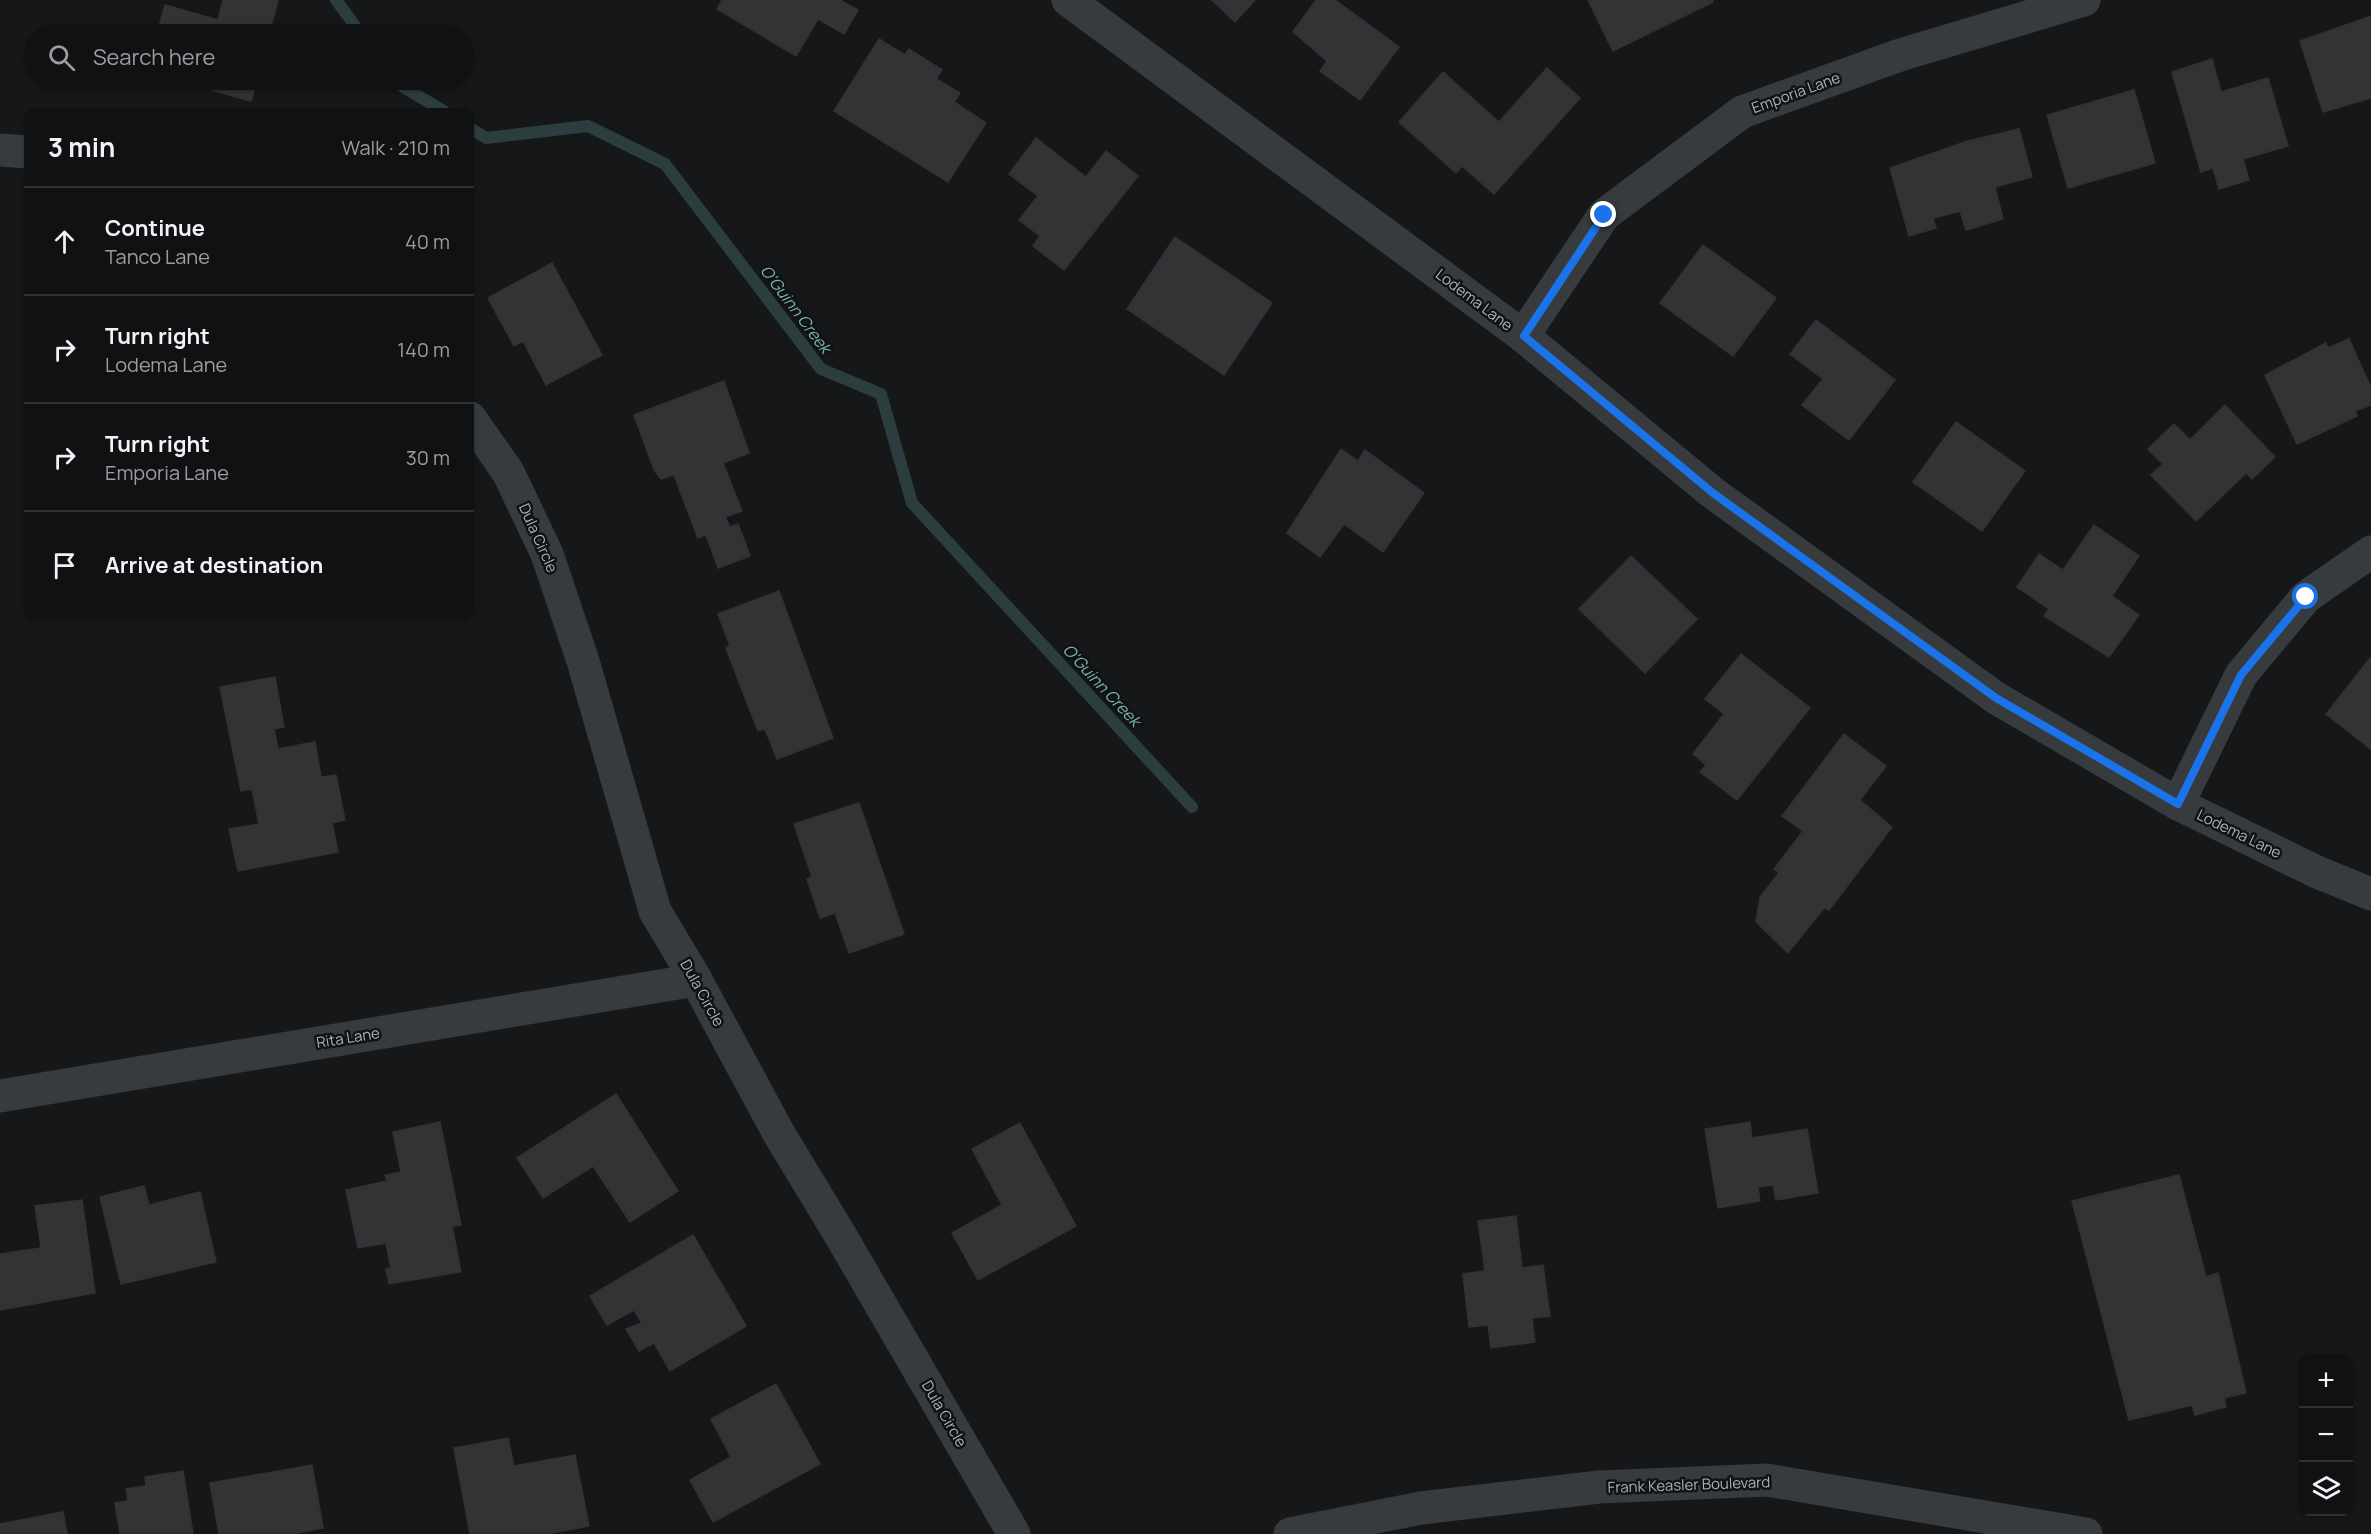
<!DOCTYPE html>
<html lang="en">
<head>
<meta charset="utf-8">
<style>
  body { margin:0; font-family:Manrope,sans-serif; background:#1e1f21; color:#f1f3f6 }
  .controls { position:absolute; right:18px; bottom:18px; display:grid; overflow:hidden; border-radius:12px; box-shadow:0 2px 4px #0004 }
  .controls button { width:54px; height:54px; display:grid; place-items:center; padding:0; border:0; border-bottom:2px solid #303133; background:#101113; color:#f1f3f6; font:30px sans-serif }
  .stop { position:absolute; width:18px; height:18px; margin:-14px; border:4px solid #1a73e8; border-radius:50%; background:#fff }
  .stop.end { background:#1a73e8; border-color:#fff; box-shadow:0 2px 6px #0008 }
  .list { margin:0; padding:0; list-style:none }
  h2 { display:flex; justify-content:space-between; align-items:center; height:78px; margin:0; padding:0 24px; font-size:26px }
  h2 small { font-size:20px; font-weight:400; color:#9c9da0 }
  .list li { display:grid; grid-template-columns:39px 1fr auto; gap:18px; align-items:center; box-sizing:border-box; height:108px; padding:0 24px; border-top:2px solid #303133 }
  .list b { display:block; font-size:22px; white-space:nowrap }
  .list p { margin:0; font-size:20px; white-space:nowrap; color:#9c9da0 }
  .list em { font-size:20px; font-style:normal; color:#9c9da0 }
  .icon { flex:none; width:33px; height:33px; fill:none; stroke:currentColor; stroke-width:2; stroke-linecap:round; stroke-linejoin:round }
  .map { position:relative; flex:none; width:2371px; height:1534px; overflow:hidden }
  .search { position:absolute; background:#101113; box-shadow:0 2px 4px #0004; left:24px; top:24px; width:450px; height:66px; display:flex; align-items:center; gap:15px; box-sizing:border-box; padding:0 21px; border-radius:33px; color:#9c9da0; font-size:22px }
  .panel { position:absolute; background:#101113; box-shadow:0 2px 4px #0004; left:24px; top:108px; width:450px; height:510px; border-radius:12px }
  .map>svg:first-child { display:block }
</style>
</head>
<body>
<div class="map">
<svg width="2371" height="1534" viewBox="0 0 2371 1534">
  <rect width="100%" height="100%" fill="#161719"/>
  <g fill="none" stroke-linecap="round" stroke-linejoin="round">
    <g stroke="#2b3d3e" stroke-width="12">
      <polyline points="336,0 361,34"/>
      <polyline points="392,80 445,112"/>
      <polyline points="470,128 486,138 588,126 665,164 821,369 881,394 912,503 1192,807"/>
    </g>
  </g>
  <g fill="#313335" stroke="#303235" stroke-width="1.5">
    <polygon points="223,0 278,0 269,34 157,34 165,5 218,20"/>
    <polygon points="722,0 840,0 858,10 844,34 818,19 796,56 717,9"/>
    <polygon points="1212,0 1255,0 1235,22"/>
    <polygon points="1316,0 1335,0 1399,47 1360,100 1320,71 1327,61 1293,32"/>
    <polygon points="1588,0 1712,0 1713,2 1613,51"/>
    <polygon points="2371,16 2371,98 2323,112 2300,41"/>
    <polygon points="879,39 905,55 909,49 942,70 936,79 960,93 954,102 986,123 948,182 834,111"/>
    <polygon points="2212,59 2221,92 2268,78 2288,146 2243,159 2249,180 2219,189 2213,168 2201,172 2172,72"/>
    <polygon points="1547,68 1580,98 1494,194 1462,166 1456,173 1399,122 1443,72 1499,122"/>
    <polygon points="176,80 257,80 251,101"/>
    <polygon points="2134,90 2155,163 2068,188 2047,115"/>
    <polygon points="2019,129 2032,177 1995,187 2003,219 1966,230 1960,211 1933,218 1936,228 1909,236 1890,168 1968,141"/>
    <polygon points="1036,138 1086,177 1106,151 1138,176 1064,270 1033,246 1040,236 1019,220 1038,196 1009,174"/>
    <polygon points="1175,237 1272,303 1224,375 1127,309"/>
    <polygon points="1703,245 1776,298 1733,356 1660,303"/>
    <polygon points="552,263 602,355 546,385 523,341 514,346 488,298"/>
    <polygon points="1816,320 1895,380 1849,440 1802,405 1823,379 1790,354"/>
    <polygon points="2349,339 2371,388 2371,405 2355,411 2357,416 2297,444 2265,375 2326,343 2328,348"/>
    <polygon points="724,381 749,453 723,463 742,511 725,517 730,527 738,524 750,556 718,568 706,535 698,538 674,475 661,479 654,470 634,415"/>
    <polygon points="2225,405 2275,457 2252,479 2246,473 2196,521 2151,475 2163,464 2148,449 2174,424 2190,440"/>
    <polygon points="1956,422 2025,471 1982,531 1913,482"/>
    <polygon points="1341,449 1358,461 1365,450 1424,493 1383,552 1344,524 1320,557 1287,533"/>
    <polygon points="2094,525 2139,556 2112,596 2139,615 2109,657 2044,616 2049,609 2017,587 2039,554 2063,570"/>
    <polygon points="1631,556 1697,619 1645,673 1579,609"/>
    <polygon points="779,591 833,738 777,759 765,729 758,731 726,648 730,646 718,614"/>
    <polygon points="1741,654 1810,708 1737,800 1700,772 1706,765 1693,754 1724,714 1705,699"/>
    <polygon points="2371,657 2371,749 2326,714"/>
    <polygon points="275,677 284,727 274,729 278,749 315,742 321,777 336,775 345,820 332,823 338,852 238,871 229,829 259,824 252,789 241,791 220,687"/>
    <polygon points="1844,734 1886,766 1860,800 1892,827 1829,910 1824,908 1788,953 1756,922 1760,897 1779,873 1774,869 1803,831 1782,816"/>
    <polygon points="859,803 904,934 849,953 835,913 820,918 807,879 812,877 794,824"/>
    <polygon points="616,1094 678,1191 630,1222 593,1166 543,1198 517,1158"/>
    <polygon points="440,1122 461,1225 452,1226 461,1272 389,1284 386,1269 391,1269 386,1243 358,1248 346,1190 387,1181 385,1175 401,1172 393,1132"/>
    <polygon points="1750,1122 1752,1138 1807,1129 1818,1193 1776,1200 1773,1185 1758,1187 1760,1201 1718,1208 1705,1129"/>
    <polygon points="1020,1123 1076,1226 978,1280 952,1233 1002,1205 972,1149"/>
    <polygon points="2179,1175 2206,1277 2218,1273 2246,1393 2224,1398 2226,1407 2195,1415 2192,1405 2129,1420 2072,1201"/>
    <polygon points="144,1186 149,1205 200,1192 216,1262 121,1284 100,1197"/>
    <polygon points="82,1200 95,1293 0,1310 0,1254 41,1248 35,1206"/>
    <polygon points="1516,1216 1522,1268 1543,1265 1550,1316 1532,1318 1535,1342 1491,1348 1488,1325 1469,1327 1463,1274 1485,1271 1478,1221"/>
    <polygon points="693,1235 746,1326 670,1371 654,1343 639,1351 626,1329 642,1323 634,1310 607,1325 590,1296"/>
    <polygon points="776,1384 820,1464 713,1522 690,1480 731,1457 711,1419"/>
    <polygon points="508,1438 514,1466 575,1455 589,1526 546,1534 470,1534 454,1448"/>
    <polygon points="312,1465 323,1528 292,1534 219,1534 210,1483"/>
    <polygon points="183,1471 193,1534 120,1534 115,1503 128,1501 126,1489 146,1486 145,1477"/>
    <polygon points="63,1512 67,1534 0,1534 0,1524"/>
  </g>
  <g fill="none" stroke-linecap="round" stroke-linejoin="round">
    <g stroke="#373b3e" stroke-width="33">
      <polyline points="1068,0 1523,336 1713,493 1996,698 2178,804 2317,872 2371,894"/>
      <polyline points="0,150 28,152"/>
      <polyline points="1523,336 1604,215 1742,112 1900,55 2084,0"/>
      <polyline points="470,418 508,472 547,554 583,661 655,911 696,980 778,1132 842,1238 1014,1534"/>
      <polyline points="2178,804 2241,675 2306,597 2371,552"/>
      <polyline points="0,1096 696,980"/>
      <polyline points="1290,1534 1421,1508 1599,1487 1767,1480 2086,1534"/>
    </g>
  </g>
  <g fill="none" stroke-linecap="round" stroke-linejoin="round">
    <polyline stroke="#1a73e8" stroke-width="8" points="1604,215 1524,336 1713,493 1996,698 2178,804 2241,675 2306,597"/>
  </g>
  <g text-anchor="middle" stroke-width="5" stroke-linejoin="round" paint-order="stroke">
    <g font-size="15" fill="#a7b5ba" stroke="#111214">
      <text transform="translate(1796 93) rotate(-20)" y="5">Emporia Lane</text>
      <text transform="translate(1474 300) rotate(37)" y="5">Lodema Lane</text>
      <text transform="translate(538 538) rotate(66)" y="5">Dula Circle</text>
      <text transform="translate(2239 834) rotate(26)" y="5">Lodema Lane</text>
      <text transform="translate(702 993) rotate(61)" y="5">Dula Circle</text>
      <text transform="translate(348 1038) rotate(-9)" y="5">Rita Lane</text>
      <text transform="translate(944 1414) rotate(60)" y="5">Dula Circle</text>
      <text transform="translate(1689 1485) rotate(-2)" y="5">Frank Keasler Boulevard</text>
    </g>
    <g font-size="16" font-style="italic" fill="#7bb4b8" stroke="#111214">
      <text transform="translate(796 309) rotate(53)" y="6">O'Guinn Creek</text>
      <text transform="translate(1102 685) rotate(47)" y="6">O'Guinn Creek</text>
    </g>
  </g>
</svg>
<div class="controls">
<button>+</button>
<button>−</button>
<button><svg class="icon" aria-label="layers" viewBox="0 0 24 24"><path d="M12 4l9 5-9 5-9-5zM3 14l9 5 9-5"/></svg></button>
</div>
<div class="stop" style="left:2306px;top:597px"></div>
<div class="stop end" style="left:1604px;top:215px"></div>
<div class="search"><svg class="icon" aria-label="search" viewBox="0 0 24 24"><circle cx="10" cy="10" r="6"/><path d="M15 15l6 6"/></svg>Search here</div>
<section class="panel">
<h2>3 min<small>Walk · 210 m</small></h2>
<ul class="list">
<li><svg class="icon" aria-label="ahead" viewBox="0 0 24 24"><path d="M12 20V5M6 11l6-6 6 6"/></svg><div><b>Continue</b><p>Tanco Lane</p></div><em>40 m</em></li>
<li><svg class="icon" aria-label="right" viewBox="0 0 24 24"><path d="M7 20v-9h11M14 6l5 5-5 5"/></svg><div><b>Turn right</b><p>Lodema Lane</p></div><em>140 m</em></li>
<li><svg class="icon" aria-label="right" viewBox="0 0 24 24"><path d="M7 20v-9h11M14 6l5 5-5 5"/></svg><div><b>Turn right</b><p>Emporia Lane</p></div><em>30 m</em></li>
<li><svg class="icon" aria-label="arrive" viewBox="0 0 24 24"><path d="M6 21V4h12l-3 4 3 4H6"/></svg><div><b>Arrive at destination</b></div></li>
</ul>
</section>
</div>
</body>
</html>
